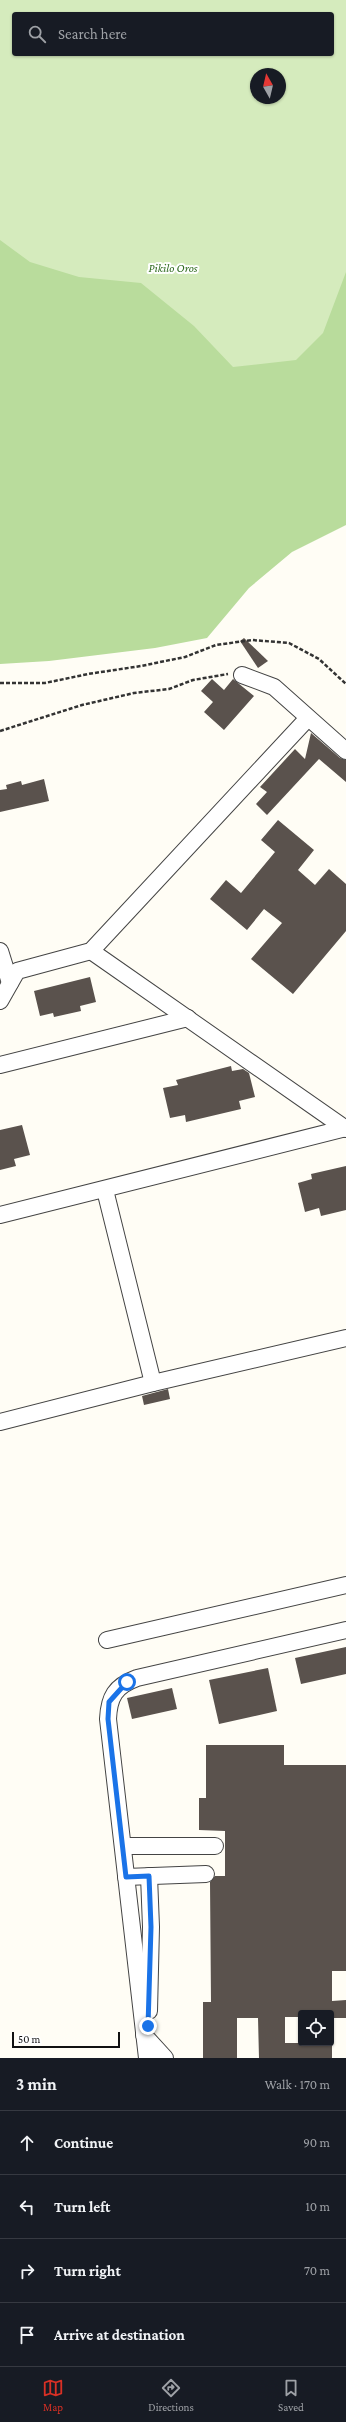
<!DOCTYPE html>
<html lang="en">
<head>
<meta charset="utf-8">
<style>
  body { margin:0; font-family:"Crimson Pro",serif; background:#20242c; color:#f1f3f6 }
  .controls { position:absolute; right:12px; bottom:12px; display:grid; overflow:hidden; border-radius:4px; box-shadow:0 1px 3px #0004 }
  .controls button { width:36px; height:36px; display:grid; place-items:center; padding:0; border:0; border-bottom:1px solid #363941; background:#171b24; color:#f1f3f6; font:20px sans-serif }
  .compass { position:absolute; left:250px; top:68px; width:36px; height:36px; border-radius:50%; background:#171b24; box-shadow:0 1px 3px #0004; rotate:352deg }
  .scale { position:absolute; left:12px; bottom:10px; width:108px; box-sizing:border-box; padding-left:4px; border:2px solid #111; border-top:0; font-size:11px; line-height:14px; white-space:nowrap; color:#111; -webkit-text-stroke:3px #fff; paint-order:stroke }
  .stop { position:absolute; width:12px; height:12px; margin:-9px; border:3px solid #1a73e8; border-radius:50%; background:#fff }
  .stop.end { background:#1a73e8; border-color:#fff; box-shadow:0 1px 4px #0008 }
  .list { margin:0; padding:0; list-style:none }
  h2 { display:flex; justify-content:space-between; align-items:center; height:52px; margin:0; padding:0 16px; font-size:17px }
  h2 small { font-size:13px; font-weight:400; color:#9ea1a6 }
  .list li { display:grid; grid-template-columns:26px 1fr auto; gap:12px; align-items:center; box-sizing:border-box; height:64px; padding:0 16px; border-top:1px solid #363941 }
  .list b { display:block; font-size:15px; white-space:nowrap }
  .list em { font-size:13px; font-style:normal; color:#9ea1a6 }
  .icon { flex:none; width:22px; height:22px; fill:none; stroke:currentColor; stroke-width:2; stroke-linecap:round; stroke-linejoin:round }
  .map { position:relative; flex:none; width:346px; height:2058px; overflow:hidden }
  .search { position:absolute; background:#171b24; box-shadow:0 1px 3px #0004; left:12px; right:12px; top:12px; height:44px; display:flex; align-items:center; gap:10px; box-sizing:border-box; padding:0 14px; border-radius:4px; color:#9ea1a6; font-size:15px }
  .sheet { height:308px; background:#171b24 }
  nav { display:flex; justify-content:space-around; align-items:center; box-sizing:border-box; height:56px; border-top:1px solid #363941; background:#171b24; font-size:11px; color:#9ea1a6 }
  nav a { display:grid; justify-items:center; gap:2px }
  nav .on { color:#d93025 }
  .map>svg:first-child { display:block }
</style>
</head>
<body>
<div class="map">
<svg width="346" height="2058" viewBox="0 0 346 2058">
  <rect width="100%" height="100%" fill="#fffdf5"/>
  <path fill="#d5ebbd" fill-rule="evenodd" d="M0,0H346V456L0,443ZM14,14H332V54H14ZM256,74H280V98H256Z"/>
  <polygon fill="#b9dc9c" points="0,240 30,262 79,277 141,283 194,326 233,367 296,360 323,333 346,272 346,525 292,552 249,588 207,638 155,648 49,661 0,664"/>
  <g fill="#5a524d">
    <polygon points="244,638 268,661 258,668 240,641"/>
    <polygon points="212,679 224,690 233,679 254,696 224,730 204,712 213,702 201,691"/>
    <polygon points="311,733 340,758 346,760 346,782 319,759 267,815 256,804 267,792 260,787 295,749 305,759"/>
    <polygon points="44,779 49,801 0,812 0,790 7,789 6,785 21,781 22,785"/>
    <polygon points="278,820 314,850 298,870 315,885 329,869 346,884 346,931 293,994 251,959 282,923 264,909 247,930 210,899 226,880 241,893 275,852 261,840"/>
    <polygon points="90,977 96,1002 80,1006 81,1011 54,1017 53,1013 40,1016 34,991"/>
    <polygon points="231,1066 232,1071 243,1069 249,1073 255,1097 239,1101 241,1109 186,1122 185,1115 170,1118 163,1088 178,1085 176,1080"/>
    <polygon points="22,1125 30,1155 14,1159 16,1166 0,1170 0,1130"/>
    <polygon points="346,1166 346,1210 321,1216 319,1208 305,1212 298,1183 312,1179 311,1174"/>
    <polygon points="168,1389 170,1399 144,1405 142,1396"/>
    <polygon points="346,1647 346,1674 301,1684 295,1658"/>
    <polygon points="268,1668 277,1711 219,1724 209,1680"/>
    <polygon points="172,1688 177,1709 132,1719 127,1698"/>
    <polygon points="206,1745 284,1745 284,1765 346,1765 346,1971 332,1971 332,2001 346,2000 346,2018 331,2018 331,2013 301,2013 301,2017 285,2017 285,2043 332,2043 332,2058 259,2058 258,2018 237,2018 237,2058 203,2058 203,2002 211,2002 210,1882 215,1876 225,1876 225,1831 199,1830 199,1798 206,1798"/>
  </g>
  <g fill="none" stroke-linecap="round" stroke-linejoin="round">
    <defs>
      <g id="minor">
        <polyline points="242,675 274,687 346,751"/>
        <polyline points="0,951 10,983"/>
        <polyline points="91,951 346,1129"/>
        <polyline points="0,1001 17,971 91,951 308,718"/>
        <polyline points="0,1065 188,1018"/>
        <polyline points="105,1190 153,1383"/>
        <polyline points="0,1215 346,1128"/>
        <polyline points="0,1422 153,1383 346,1338"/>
        <polyline points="107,1640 346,1585"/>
        <polyline points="123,1846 215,1846"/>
        <polyline points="126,1877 206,1874"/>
        <polyline points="149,2011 151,1927 149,1876"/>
        <polyline points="144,2035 165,2058"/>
        <path d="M147,2058L108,1719C109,1697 115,1686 137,1678L346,1630"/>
      </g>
    </defs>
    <use href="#minor" stroke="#444" stroke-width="18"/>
    <g stroke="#333" stroke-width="2.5" stroke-dasharray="4 2" stroke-linecap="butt">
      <polyline points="0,683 45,683 88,674 141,666 185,657 216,645 252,640 289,643 319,659 346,684"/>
      <polyline points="0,731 82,705 134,693 169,689 193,680 228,674"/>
    </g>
    <use href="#minor" stroke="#fff" stroke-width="16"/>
  </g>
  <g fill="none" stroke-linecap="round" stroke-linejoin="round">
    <polyline stroke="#1a73e8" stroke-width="5" points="127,1682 109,1702 108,1719 126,1877 149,1876 151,1927 148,2026"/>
  </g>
  <g text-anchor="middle" stroke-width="4" stroke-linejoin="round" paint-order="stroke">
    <g font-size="12" font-style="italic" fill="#2f6b1f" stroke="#fff">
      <text x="173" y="272">Pikilo Oros</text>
    </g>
  </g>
</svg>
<div class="controls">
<button><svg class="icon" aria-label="locate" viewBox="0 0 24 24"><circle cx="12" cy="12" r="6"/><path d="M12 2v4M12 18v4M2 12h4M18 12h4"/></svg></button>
</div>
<svg class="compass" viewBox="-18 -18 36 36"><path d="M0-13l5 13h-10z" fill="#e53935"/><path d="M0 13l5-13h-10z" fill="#9ea1a6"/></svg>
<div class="scale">50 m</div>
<div class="stop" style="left:127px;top:1682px"></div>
<div class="stop end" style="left:148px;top:2026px"></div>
<div class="search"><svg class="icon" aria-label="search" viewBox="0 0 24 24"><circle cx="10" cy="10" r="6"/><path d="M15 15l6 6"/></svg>Search here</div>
</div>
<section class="sheet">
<h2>3 min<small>Walk · 170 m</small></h2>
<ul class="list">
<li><svg class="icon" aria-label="ahead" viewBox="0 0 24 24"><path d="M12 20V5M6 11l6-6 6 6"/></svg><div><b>Continue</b></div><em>90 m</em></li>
<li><svg class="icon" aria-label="left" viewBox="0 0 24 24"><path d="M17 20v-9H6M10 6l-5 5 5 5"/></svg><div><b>Turn left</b></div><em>10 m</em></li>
<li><svg class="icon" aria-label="right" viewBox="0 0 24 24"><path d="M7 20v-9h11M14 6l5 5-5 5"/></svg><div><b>Turn right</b></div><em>70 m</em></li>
<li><svg class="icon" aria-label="arrive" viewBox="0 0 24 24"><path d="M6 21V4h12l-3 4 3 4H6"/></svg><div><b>Arrive at destination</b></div></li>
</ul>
</section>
<nav>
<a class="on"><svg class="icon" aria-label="map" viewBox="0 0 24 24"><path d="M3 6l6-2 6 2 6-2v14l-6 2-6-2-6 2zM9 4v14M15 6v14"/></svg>Map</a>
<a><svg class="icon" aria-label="directions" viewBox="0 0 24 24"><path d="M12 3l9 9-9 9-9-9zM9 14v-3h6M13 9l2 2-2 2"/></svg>Directions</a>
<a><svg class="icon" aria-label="saved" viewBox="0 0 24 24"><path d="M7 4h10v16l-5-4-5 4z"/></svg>Saved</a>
</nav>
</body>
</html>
